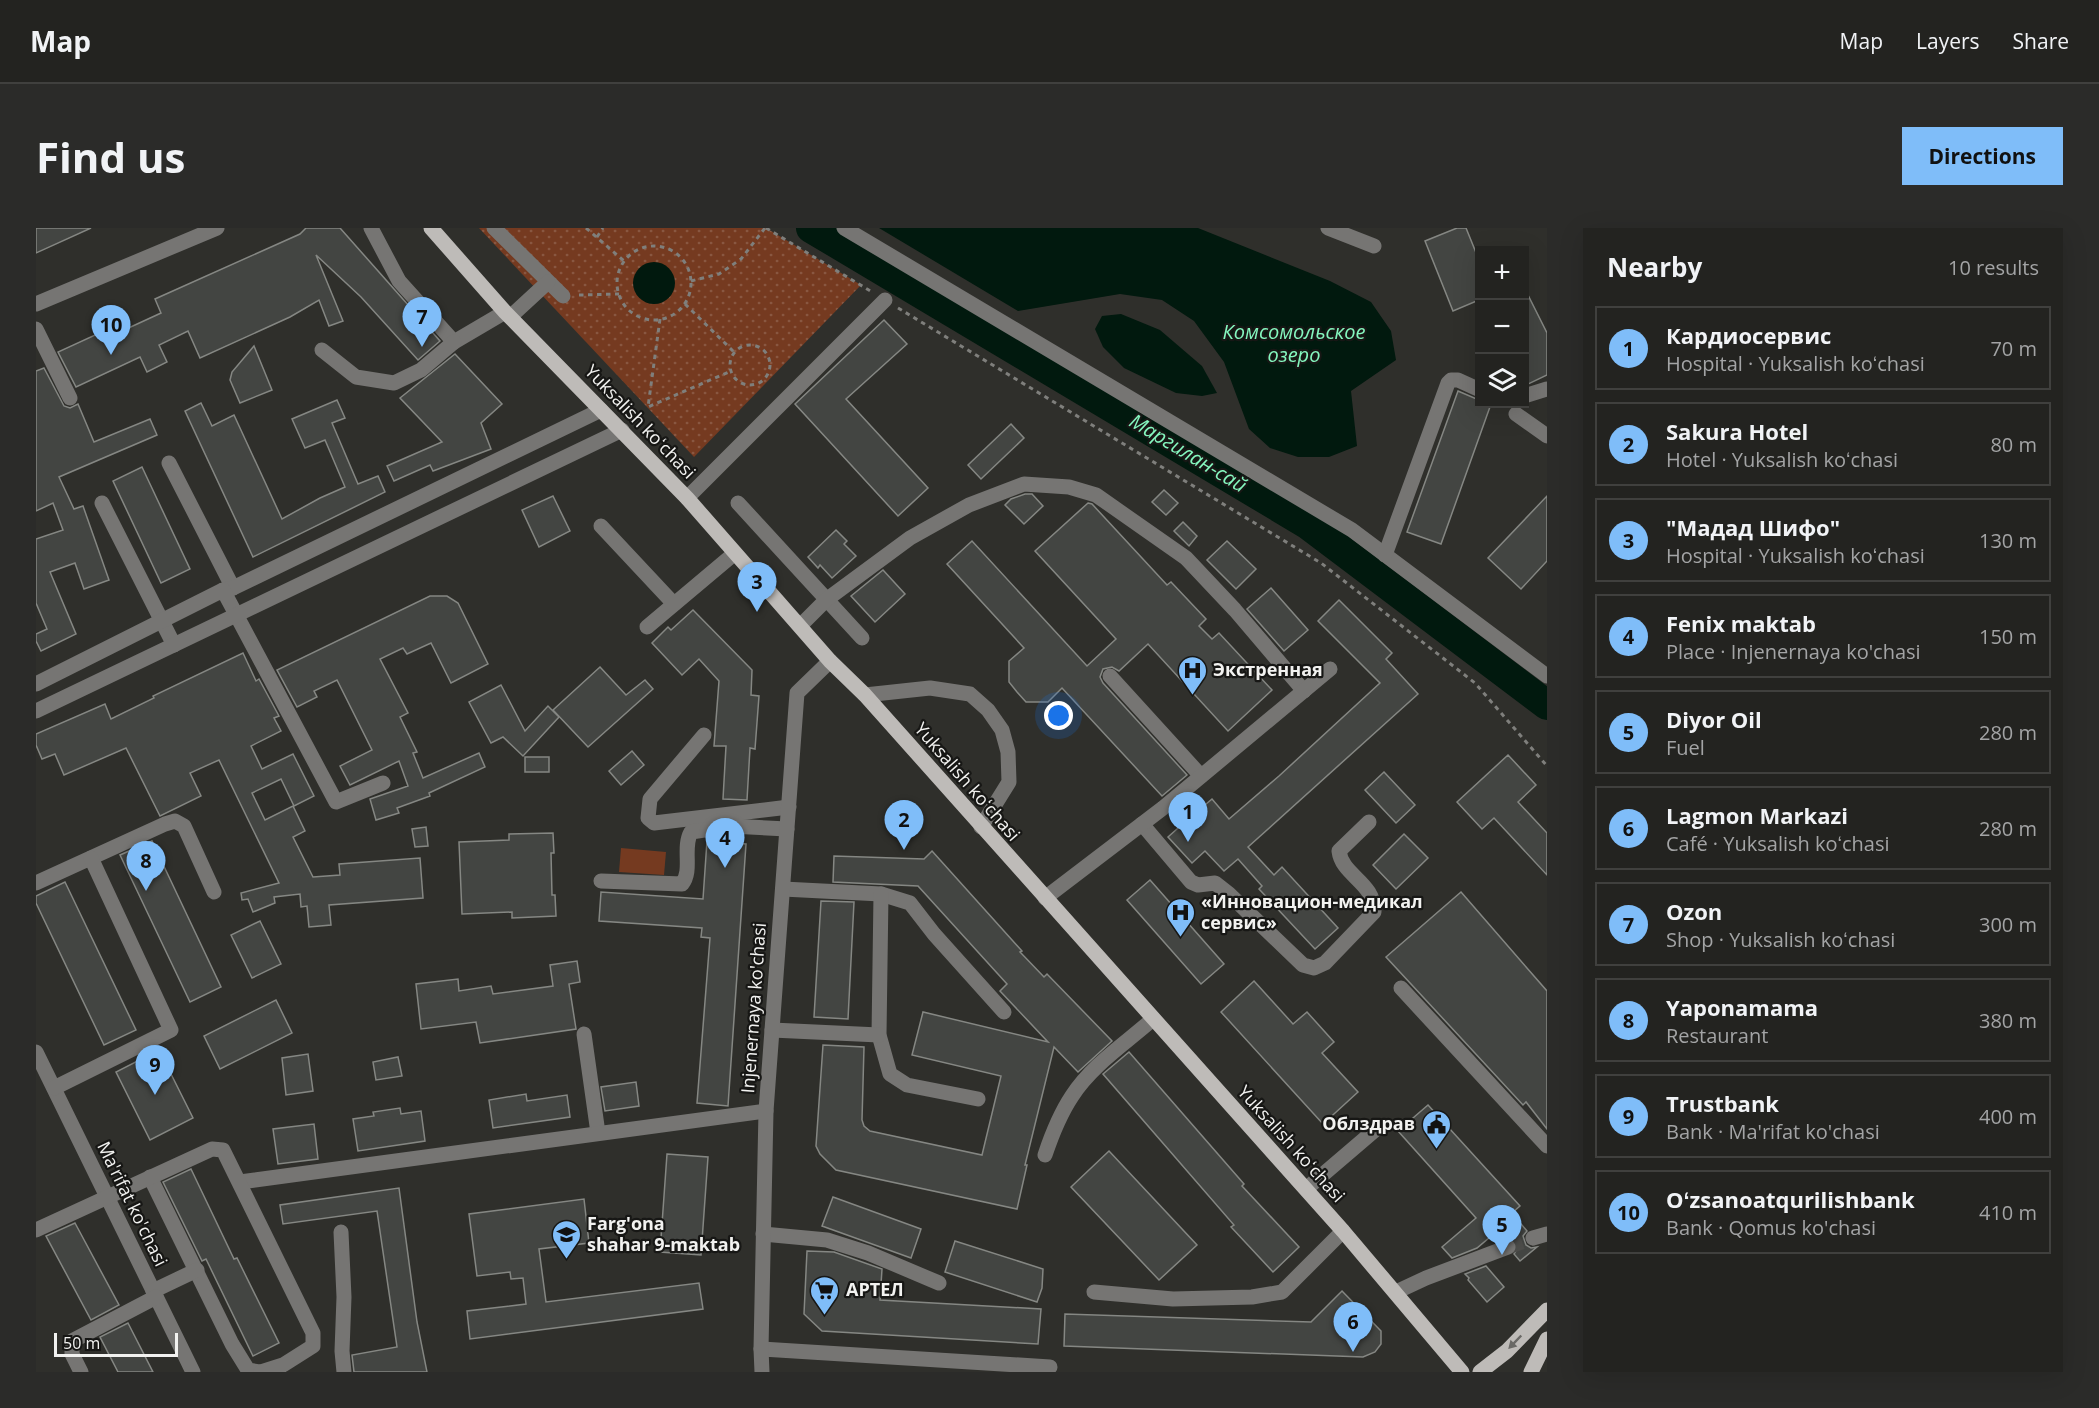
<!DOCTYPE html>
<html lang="en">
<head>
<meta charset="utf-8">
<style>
  body { margin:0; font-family:"Open Sans",sans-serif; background:#2b2b29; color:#f1f3f6 }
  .controls { position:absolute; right:18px; top:18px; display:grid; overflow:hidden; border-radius:0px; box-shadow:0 6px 24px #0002 }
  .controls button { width:54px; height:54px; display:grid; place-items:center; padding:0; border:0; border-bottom:2px solid #40403e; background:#232320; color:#f1f3f6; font:30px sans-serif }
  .scale { position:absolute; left:18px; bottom:15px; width:124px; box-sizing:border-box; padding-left:6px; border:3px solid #f2f2f0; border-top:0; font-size:16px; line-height:21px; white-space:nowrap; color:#f2f2f0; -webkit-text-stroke:4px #171715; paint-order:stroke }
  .you { position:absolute; left:1023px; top:488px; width:21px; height:21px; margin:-15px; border:4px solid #fff; border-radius:50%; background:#1a73e8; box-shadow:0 0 0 9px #1a73e833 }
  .badge { display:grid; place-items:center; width:39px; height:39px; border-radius:50%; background:#7fbdf9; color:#111; font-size:20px; font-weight:700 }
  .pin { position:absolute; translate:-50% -50px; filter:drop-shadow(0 2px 3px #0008) }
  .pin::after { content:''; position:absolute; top:32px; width:21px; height:18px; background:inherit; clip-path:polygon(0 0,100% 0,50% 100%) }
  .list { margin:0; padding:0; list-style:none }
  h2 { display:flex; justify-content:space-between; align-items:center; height:78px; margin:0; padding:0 24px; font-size:26px }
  h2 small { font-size:20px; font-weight:400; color:#a3a4a5 }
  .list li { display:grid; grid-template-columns:39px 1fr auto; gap:18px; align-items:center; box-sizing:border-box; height:84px; margin:0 12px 12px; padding:0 12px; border:2px solid #40403e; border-radius:0px }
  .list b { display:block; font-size:22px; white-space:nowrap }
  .list p { margin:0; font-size:20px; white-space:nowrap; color:#a3a4a5 }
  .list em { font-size:20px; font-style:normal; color:#a3a4a5 }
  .icon { flex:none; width:33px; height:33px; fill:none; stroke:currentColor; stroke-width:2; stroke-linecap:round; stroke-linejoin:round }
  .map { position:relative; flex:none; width:1511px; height:1144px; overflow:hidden; border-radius:0px }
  header { display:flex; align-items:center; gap:36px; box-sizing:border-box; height:84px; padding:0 30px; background:#232320; border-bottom:2px solid #40403e }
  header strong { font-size:28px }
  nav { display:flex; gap:33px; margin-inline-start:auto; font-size:21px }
  .intro { display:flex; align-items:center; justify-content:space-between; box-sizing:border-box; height:144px; padding:0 36px }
  h1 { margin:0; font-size:42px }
  .button { padding:15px 27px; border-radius:0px; background:#7fbdf9; color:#111; font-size:21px; font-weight:700 }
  main { display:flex; gap:36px; padding:0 36px }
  aside { flex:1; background:#232320; border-radius:0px; box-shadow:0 6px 24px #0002 }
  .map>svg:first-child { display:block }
</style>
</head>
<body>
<header>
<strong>Map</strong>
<nav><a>Map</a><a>Layers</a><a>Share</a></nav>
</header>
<div class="intro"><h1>Find us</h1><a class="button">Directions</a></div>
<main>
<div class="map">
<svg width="1511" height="1144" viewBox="0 0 1511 1144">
  <defs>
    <pattern id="park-dots" width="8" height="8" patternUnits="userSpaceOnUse" patternTransform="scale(1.5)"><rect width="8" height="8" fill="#753a20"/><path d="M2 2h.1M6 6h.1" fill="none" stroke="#895741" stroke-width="1.8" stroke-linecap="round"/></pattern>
  </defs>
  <rect width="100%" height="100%" fill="#2f2f2b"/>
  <polygon fill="#753a20" points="585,620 630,624 628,647 583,644"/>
  <polygon fill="url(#park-dots)" points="443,0 730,0 825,57 658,229"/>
  <g fill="#01190e">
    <polygon points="843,0 1162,0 1294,53 1335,74 1355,103 1360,132 1315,163 1321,218 1293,229 1262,229 1234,220 1213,201 1188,134 1158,93 1126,72 1084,66 982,83"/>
    <circle cx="618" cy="55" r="21"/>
    <polygon points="1085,86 1124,102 1166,138 1181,165 1166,168 1140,165 1088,140 1067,119 1059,101 1066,88"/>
  </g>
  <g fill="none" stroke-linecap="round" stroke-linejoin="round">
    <polyline stroke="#01190e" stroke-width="30" points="775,0 1271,296 1511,477"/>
  </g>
  <g fill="#434542" stroke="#858783" stroke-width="1.5">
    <polygon points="0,0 55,0 0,25"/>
    <polygon points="270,0 304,0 404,113 382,132 325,69 280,27 307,93 293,98 283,72 254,89 164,130 152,103 123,117 131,134 111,144 104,129 40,159 22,124 70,102 73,109 125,85 119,71 264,6"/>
    <polygon points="1421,0 1430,0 1443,32 1443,72 1417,83 1389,13"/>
    <polygon points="1488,59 1511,105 1511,147 1488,158"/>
    <polygon points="848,92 871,116 810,171 892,260 862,288 759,176"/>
    <polygon points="218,118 236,162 204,175 194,152 196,144"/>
    <polygon points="419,126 466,176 445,195 455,221 397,243 394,237 358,253 351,238 406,214 364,170"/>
    <polygon points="8,140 28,178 34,180 42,176 58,214 114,191 121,207 23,249 38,281 47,278 73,352 48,361 39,335 14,344 40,406 5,423 0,413 0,406 11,401 0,375 0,311 27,302 17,275 0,283 0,143"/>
    <polygon points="1422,163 1443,172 1443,176 1455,176 1405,316 1371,304"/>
    <polygon points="301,172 309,190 296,195 322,256 342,248 349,264 217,329 149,183 165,175 176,198 198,187 246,291 284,270 309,259 289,212 269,220 256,191"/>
    <polygon points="975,196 988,210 945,251 932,237"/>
    <polygon points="106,239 154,341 125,355 77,253"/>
    <polygon points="1128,262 1142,275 1130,287 1116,274"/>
    <polygon points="989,266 996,266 1007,278 988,296 969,277 975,271"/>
    <polygon points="517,268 534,303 503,319 486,282"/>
    <polygon points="1511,268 1511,333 1485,361 1452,330"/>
    <polygon points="1052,275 1056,276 1131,357 1135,354 1170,391 1163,398 1176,411 1183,405 1236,462 1192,503 1112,416 1083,443 1076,439 1067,441 1064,449 1067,455 1151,547 1126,568 1026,460 1012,474 990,474 981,464 973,454 973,433 988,420 911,336 936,313 1051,438 1080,411 999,323"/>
    <polygon points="1147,294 1161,308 1153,318 1138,303"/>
    <polygon points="800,302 811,313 808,316 820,328 796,350 784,337 782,340 772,329"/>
    <polygon points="1191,313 1220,341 1200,361 1171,332"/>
    <polygon points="847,342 869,366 839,394 815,368"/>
    <polygon points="1235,360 1272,402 1248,423 1211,381"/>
    <polygon points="394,368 411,368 422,375 452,436 415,455 395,415 371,426 367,420 344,431 372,485 364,489 381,524 377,525 387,550 443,525 449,539 393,565 394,568 361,580 363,585 340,592 334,571 372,558 363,533 314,557 304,538 336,522 301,452 278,463 281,469 261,479 241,442"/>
    <polygon points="1303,372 1356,425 1350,431 1382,466 1212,619 1238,647 1246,639 1302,700 1279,721 1223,661 1226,658 1202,631 1188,643 1169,623 1156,635 1132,609 1150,593 1140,582 1153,571 1163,582 1176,571 1193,591 1243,548 1344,455 1282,393"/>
    <polygon points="657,382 716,442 715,467 723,468 719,521 714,520 711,572 687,571 690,518 678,518 683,453 663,431 646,447 616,415 632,399 635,402"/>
    <polygon points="207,425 220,453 223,451 243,488 238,490 245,503 215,518 226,541 257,526 278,568 258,578 245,551 216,565 229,592 257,578 269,603 257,609 277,649 304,647 303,636 384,630 387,670 293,677 295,697 273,699 271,678 265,679 264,666 238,669 239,675 217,684 212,671 206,672 205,665 243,655 183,532 154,545 165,568 124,588 90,520 28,547 19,526 6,531 0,517 0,506 69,476 75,491 118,470 117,468"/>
    <polygon points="564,439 590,467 609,452 617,461 552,519 517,482"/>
    <polygon points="465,457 489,503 512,478 523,489 487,528 467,509 455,515 433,474"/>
    <polygon points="596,523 608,537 585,557 573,543"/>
    <polygon points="1472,527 1500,557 1482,574 1511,605 1511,647 1458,590 1446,601 1421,574"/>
    <rect x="489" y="529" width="24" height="15"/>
    <polygon points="1348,544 1379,577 1360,595 1329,562"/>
    <polygon points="390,599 392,618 379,619 376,601"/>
    <polygon points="517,605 518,625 515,625 516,667 519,667 520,688 476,690 476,684 426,686 423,614 473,612 473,606"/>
    <polygon points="1368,606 1392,630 1360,661 1337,637"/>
    <polygon points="116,613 185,759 154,774 84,627"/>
    <polygon points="671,613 710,616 692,878 661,875 674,710 665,709 666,700 563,693 565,664 667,671"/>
    <polygon points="896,623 986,723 984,724 1008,749 1011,746 1076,813 1042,844 1018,819 989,937 991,937 981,981 800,942 784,926 780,918 787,817 828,819 826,892 828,898 834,903 946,927 965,848 876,827 887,784 1012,814 964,763 971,756 882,658 797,654 798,628 888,631"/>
    <polygon points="1114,652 1188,736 1165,756 1091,672"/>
    <polygon points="29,654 100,802 68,817 0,675 0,668"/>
    <polygon points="1425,664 1511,763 1511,901 1490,874 1487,877 1350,729"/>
    <polygon points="785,673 818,674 812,791 778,789"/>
    <polygon points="224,693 245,736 216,750 195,707"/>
    <polygon points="541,733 544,754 533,756 540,801 444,815 440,794 385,801 380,756 422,751 423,763 455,758 457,766 517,758 514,737"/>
    <polygon points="1218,753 1257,796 1271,784 1298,814 1286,825 1322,864 1287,896 1185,784"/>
    <polygon points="240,772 256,805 184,841 168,808"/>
    <polygon points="123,822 157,890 114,912 80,844"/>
    <polygon points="1093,824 1208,956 1206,958 1263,1019 1237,1044 1195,999 1198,997 1067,846"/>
    <polygon points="272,826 277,863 250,867 246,830"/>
    <polygon points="362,829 366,848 340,852 337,834"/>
    <polygon points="600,854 603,878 569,883 565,859"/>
    <polygon points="490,866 491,873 531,867 534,889 457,900 453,872"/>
    <polygon points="1392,877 1484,978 1476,985 1491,1003 1487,1008 1490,1017 1495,1020 1501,1019 1484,1033 1478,1026 1482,1020 1479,1012 1473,1009 1466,1011 1460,1004 1441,1020 1416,1030 1406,1019 1440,990 1362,903"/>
    <polygon points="364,880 365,886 385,883 389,913 322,923 317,891 338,888 337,884"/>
    <polygon points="278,896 282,931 242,936 237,901"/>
    <polygon points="1073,923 1161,1017 1123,1052 1035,959"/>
    <polygon points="631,926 672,929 665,1027 624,1024"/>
    <polygon points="155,941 198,1031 201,1030 243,1115 217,1128 170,1031 166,1033 127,954"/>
    <polygon points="363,960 381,1094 391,1144 318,1144 316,1127 361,1119 341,983 247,996 244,977"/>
    <polygon points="797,969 885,1001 875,1030 786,998"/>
    <polygon points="548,971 553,1015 503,1021 510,1074 663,1055 667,1081 434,1111 431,1083 490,1076 487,1050 475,1051 474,1044 441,1048 433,986"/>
    <polygon points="39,995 83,1077 55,1092 10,1008"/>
    <polygon points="919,1013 1007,1041 1006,1060 1001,1074 909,1044"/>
    <polygon points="771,1023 798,1024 846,1041 844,1072 1005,1081 1002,1116 786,1103 768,1086"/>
    <polygon points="1450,1038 1468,1059 1451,1074 1432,1052 1433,1050 1429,1046"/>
    <polygon points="1306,1063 1345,1103 1345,1116 1339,1124 1327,1129 1028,1118 1029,1086 1275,1094"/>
    <polygon points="92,1095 117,1144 82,1144 64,1109"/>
  </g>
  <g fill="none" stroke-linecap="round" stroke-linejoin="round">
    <polyline stroke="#4c4c49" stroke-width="15" stroke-dasharray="15 8" stroke-linecap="butt" points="1472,1019 1497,1010"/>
    <g stroke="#7f7f7c" stroke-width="3" stroke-dasharray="4.5 4.5" stroke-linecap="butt">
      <polyline points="550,0 588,33"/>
      <polyline points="730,0 836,64"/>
      <polyline points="561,9 567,0"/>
      <circle cx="618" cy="55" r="37"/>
      <polyline points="655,53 683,46 705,31 729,0"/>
      <polyline points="543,67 583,66"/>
      <polyline points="649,76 698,124"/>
      <polyline points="862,80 1285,335 1439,455 1511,538"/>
      <polyline points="624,91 612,179 695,143"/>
      <circle cx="714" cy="137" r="20"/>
    </g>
    <g stroke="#767573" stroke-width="15">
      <polyline points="335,0 363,53 418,114 469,84"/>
      <polyline points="458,0 527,68"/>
      <polyline points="808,0 1316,302 1511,448"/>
      <polyline points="1292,0 1338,18"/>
      <polyline points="0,76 181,0"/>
      <polyline points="474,89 512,54"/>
      <polyline points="0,101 34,170"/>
      <polyline points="286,122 320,149 358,155 385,142 418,114"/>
      <polyline points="1488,168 1511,161"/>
      <polyline points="1480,186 1511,208"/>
      <polyline points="133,235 197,360"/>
      <polyline points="651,270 849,72"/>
      <polyline points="66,275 138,417"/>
      <polyline points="702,275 826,410"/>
      <polyline points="565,298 638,376"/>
      <polyline points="1349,327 1412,155 1415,152 1422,152 1444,162"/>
      <polyline points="187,362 197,360 565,182"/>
      <polyline points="764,398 790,372 874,310 933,277 988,256 1033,259 1060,267 1150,330 1199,382 1268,463"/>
      <polyline points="611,399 699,325"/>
      <polyline points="1074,448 1165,548"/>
      <polyline points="0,456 187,362 300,574 347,555"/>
      <polyline points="829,467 894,460 934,466 952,482 966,502 972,524 973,554 945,599"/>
      <polyline points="0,483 586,202"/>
      <polyline points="668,507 614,571 612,590 618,595 753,579"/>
      <path d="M1106,596L1155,654L1162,657L1179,655L1193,666L1267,737L1278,740L1289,735L1338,684C1339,654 1306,648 1303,623L1333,594"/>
      <path d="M565,653L646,656C657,642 646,620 655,604L695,598L751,601"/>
      <polyline points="0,655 129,596 139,593 148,598 178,664"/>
      <polyline points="747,661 845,666 874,675 898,706 968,784"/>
      <polyline points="845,666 843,807 854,846 871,857 942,871"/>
      <polyline points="1009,670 1127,580 1294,441"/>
      <polyline points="1365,760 1511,918"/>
      <polyline points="736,802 843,807"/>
      <polyline points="548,806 562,905"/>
      <polyline points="0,824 157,1144"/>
      <polyline points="18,860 135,802 55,630"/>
      <path d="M1009,927C1016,906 1024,886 1036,868C1056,837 1090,815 1117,791"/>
      <polyline points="114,949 196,1116 212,1142 223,1144"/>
      <polyline points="204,954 730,883"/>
      <polyline points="1270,961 1339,902"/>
      <polyline points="0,1002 176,921 187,922 277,1105 277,1118 247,1137 225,1144"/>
      <polyline points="305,1004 308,1069 306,1123 308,1144"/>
      <polyline points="727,1006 791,1012 832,1025 903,1055"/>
      <polyline points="1497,1010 1511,1006"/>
      <polyline points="117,1063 161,1042"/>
      <polyline points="1058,1064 1137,1071 1216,1069 1246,1064 1307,1003"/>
      <polyline points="1360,1064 1390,1050 1472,1019"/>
      <polyline points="725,1121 1014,1139"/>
      <polyline points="45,1144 36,1126 36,1113 120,1069"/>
      <polyline points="726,1144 725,1121 730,883 761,465 794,433"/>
    </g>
    <g stroke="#bebbb8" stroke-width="15">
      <polyline points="395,0 469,84 651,270 794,433 829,467 1307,1003 1426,1144"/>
      <polyline points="1444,1144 1471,1123 1511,1082"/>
      <polyline points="1495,1144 1511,1111"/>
    </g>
  </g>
  <defs><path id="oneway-solid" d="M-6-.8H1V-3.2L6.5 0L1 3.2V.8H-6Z" transform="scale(1.5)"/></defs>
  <use fill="#6a6966" href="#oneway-solid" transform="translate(1479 1114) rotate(134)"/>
  <defs>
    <symbol id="hospital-pin" viewBox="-11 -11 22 30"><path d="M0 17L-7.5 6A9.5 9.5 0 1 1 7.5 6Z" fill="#7fbdf9" stroke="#171715"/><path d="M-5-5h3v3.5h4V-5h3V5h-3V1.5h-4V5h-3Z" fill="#111"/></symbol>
    <symbol id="civic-pin" viewBox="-11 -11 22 30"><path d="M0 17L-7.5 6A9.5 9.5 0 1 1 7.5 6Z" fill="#7fbdf9" stroke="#171715"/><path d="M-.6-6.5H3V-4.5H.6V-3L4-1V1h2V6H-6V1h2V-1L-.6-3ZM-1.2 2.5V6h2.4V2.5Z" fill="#111"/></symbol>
    <symbol id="school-pin" viewBox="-11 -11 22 30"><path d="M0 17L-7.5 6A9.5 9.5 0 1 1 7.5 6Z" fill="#7fbdf9" stroke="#171715"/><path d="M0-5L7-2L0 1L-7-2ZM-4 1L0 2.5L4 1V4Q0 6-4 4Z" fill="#111"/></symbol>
    <symbol id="supermarket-pin" viewBox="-11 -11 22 30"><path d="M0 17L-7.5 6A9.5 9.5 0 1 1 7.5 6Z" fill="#7fbdf9" stroke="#171715"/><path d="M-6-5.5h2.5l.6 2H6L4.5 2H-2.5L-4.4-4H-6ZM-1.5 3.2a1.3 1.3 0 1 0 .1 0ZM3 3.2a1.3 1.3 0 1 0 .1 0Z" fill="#111"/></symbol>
  </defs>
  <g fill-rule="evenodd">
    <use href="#hospital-pin" x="1140" y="426" width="33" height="45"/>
    <use href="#hospital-pin" x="1128" y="668" width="33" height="45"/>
    <use href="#civic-pin" x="1384" y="880" width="33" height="45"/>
    <use href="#school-pin" x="514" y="990" width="33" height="45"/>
    <use href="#supermarket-pin" x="772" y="1046" width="33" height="45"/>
  </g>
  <g text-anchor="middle" stroke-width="4.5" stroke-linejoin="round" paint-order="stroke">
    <g font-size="18" fill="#f2f2f0" stroke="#171715">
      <text transform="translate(604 194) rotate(46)" y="6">Yuksalish koʻchasi</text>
      <text transform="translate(931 554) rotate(49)" y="6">Yuksalish koʻchasi</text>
      <text transform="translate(718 780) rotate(-86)" y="6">Injenernaya ko'chasi</text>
      <text transform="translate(1255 916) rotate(48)" y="6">Yuksalish koʻchasi</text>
      <text transform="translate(96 976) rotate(64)" y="6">Ma'rifat ko'chasi</text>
    </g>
    <g font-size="18" font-weight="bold" fill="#f2f2f0" stroke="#171715" text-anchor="start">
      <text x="1177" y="448">Экстренная</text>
      <text x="1165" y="680">«Инновацион-медикал<tspan x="1165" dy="21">сервис»</tspan></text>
      <text x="1379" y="902" text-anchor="end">Облздрав</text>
      <text x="551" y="1002">Farg'ona<tspan x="551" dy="21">shahar 9-maktab</tspan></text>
      <text x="810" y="1068">АРТЕЛ</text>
    </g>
    <g font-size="20" font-style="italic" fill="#85f7bf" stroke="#171715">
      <text x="1258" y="111">Комсомольское<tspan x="1258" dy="23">озеро</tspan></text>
      <text transform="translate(1152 225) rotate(31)" y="7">Маргилан-сай</text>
    </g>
  </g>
</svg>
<div class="controls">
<button>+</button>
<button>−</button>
<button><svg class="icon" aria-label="layers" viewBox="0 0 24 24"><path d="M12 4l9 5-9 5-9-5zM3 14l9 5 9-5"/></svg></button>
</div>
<div class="scale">50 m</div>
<div class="you"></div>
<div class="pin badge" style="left:1152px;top:614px">1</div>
<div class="pin badge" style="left:868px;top:622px">2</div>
<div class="pin badge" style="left:721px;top:384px">3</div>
<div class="pin badge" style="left:689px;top:640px">4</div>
<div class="pin badge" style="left:1466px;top:1027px">5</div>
<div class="pin badge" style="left:1317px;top:1124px">6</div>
<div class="pin badge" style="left:386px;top:119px">7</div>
<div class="pin badge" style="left:110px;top:663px">8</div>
<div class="pin badge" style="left:119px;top:867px">9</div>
<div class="pin badge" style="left:75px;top:127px">10</div>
</div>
<aside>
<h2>Nearby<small>10 results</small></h2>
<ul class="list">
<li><span class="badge">1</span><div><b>Кардиосервис</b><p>Hospital · Yuksalish koʻchasi</p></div><em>70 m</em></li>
<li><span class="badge">2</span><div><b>Sakura Hotel</b><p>Hotel · Yuksalish koʻchasi</p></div><em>80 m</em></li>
<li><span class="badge">3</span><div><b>&quot;Мадад Шифо&quot;</b><p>Hospital · Yuksalish koʻchasi</p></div><em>130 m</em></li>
<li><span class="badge">4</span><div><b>Fenix maktab</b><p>Place · Injenernaya ko'chasi</p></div><em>150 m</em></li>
<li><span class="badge">5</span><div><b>Diyor Oil</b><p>Fuel</p></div><em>280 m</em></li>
<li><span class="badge">6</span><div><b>Lagmon Markazi</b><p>Café · Yuksalish koʻchasi</p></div><em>280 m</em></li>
<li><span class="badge">7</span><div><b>Ozon</b><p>Shop · Yuksalish koʻchasi</p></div><em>300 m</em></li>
<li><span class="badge">8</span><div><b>Yaponamama</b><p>Restaurant</p></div><em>380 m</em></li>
<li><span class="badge">9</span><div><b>Trustbank</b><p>Bank · Ma'rifat ko'chasi</p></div><em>400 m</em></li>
<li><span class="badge">10</span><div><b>Oʻzsanoatqurilishbank</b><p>Bank · Qomus ko'chasi</p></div><em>410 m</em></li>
</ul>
</aside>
</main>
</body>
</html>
